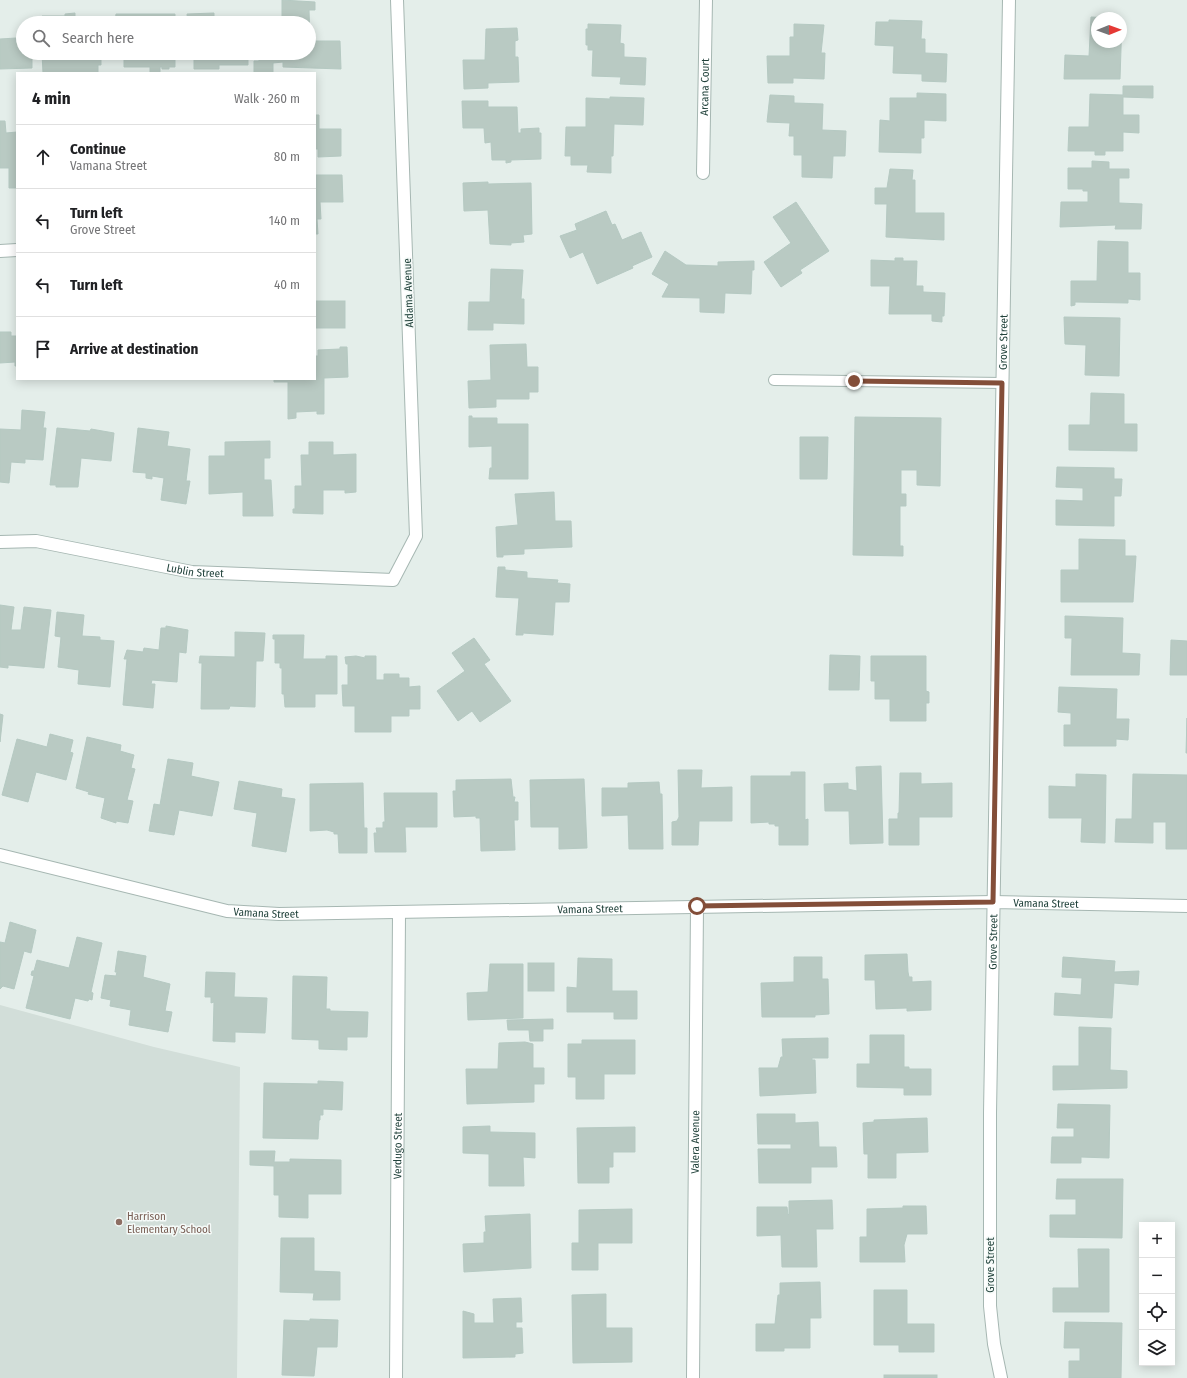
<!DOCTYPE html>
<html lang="en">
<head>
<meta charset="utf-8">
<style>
  body { margin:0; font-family:"Fira Sans Condensed",sans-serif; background:#f2f2f2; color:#202124 }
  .controls { position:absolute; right:12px; bottom:12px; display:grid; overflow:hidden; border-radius:0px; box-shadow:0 2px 10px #0003 }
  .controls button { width:36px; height:36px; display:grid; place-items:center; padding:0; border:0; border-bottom:1px solid #e0e0e0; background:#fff; color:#202124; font:20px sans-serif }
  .compass { position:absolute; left:1091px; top:12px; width:36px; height:36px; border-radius:50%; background:#fff; box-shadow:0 2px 10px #0003; rotate:89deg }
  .stop { position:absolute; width:12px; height:12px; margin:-9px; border:3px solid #834e39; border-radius:50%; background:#fff }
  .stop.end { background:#834e39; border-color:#fff; box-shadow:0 1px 4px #0008 }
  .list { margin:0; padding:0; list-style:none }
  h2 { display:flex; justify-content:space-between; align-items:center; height:52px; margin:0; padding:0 16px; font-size:17px }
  h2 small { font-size:13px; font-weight:400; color:#757577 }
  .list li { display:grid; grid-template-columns:26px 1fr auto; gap:12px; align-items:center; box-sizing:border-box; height:64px; padding:0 16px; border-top:1px solid #e0e0e0 }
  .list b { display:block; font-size:15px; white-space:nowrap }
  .list p { margin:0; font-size:13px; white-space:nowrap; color:#757577 }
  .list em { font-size:13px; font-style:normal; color:#757577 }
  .icon { flex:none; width:22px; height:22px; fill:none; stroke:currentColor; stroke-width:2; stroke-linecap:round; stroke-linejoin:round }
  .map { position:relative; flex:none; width:1187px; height:1378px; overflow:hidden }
  .search { position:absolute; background:#fff; box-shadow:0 2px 10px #0003; left:16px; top:16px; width:300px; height:44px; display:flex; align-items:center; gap:10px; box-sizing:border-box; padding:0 14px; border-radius:22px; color:#757577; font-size:15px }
  .panel { position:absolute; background:#fff; box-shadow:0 2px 10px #0003; left:16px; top:72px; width:300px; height:308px; border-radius:0px }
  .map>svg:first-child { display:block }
</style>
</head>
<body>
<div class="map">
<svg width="1187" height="1378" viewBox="0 0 1187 1378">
  <rect width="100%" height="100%" fill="#e4eeea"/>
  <polygon fill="#d2ded9" points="0,1005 154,1047 240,1067 237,1378 0,1378"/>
  <g fill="#b9cac3" stroke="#b5c9c2">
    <polygon points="282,0 315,2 315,10 309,10 310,41 340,41 341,69 283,67 283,62 273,63 273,73 254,73 254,61 259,61 259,53 309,53 309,23 272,23 272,18 282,18"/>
    <polygon points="75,13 75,22 42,23 42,16 65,16 65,14"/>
    <polygon points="214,13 214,23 188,23 187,14"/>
    <polygon points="116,14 175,14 175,23 115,23"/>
    <polygon points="1091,17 1110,18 1097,18 1097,42 1121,42 1121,19 1122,19 1120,79 1064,79 1065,55 1089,56"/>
    <polygon points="889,20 922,21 921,39 925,39 925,53 947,54 946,82 922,81 922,74 893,73 894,46 875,45 876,22 889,22"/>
    <polygon points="588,24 621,25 620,43 624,44 624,57 646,58 645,85 620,84 621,77 592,76 593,50 588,50 588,45 586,45 586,29 588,29"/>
    <polygon points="794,24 824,25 821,53 825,53 824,79 793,78 793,83 768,83 767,56 790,56 790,37 794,37"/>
    <polygon points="517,28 518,40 515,41 515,57 518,57 519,82 488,83 488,88 464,89 463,60 485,60 486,29"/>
    <polygon points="16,38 16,43 23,43 23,53 32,53 32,68 0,69 0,39"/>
    <polygon points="42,53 101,53 101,65 98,65 98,73 43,73"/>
    <polygon points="124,53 175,53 175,67 169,67 169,69 162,69 162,67 160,67 160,73 150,73 150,67 124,67"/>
    <polygon points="194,53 248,53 248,65 219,65 219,69 194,69"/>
    <polygon points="1123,86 1153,86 1153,98 1123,97 1123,115 1139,115 1139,133 1123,132 1123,151 1105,151 1105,155 1095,155 1095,151 1068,151 1069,127 1089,127 1090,94 1123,95"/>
    <polygon points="917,93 946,94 946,121 924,120 924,138 921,138 921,153 879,152 880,120 890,121 890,98 917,98"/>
    <polygon points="770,95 794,96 794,103 823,104 822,130 846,131 845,156 833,156 832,178 802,177 802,155 794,155 794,136 789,136 790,123 767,122"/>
    <polygon points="610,97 644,98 643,125 614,124 613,156 611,156 611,173 587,172 588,165 571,165 571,156 565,156 566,127 586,127 586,98 610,99"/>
    <polygon points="462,101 488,101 488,107 517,107 518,133 521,133 521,129 539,128 539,133 541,133 541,159 511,160 511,162 506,163 506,160 492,160 491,142 485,143 484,128 463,128"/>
    <polygon points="315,115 319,115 319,129 341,129 341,156 318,157 318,149 315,149"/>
    <polygon points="0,121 5,121 6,133 17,132 17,188 9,188 9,168 0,168"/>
    <polygon points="1092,161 1109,162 1109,169 1129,169 1129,178 1119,178 1119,203 1142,204 1141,229 1115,229 1116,225 1060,227 1061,202 1088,202 1088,191 1083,191 1083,189 1068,189 1068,168 1092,168"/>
    <polygon points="890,169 913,170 912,180 915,180 915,213 944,213 944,240 886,237 887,204 875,204 875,188 887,188"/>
    <polygon points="316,175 342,175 343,202 320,202 321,219 317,219 318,234 315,234"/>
    <polygon points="488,182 488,184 531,183 532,234 523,235 524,242 511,243 511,245 490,244 488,210 464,211 463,183"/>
    <polygon points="796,202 829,251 800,270 802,273 781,287 764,262 791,243 773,217"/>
    <polygon points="606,211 612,225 615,224 622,240 641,232 652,257 632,266 633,268 597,284 583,252 570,258 560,236 577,230 575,224"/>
    <polygon points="1098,241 1128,242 1128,273 1140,273 1140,300 1128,299 1128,303 1075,302 1075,305 1071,306 1071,281 1097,281"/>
    <polygon points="665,251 686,265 718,266 718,262 754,261 754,270 752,270 751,294 725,293 724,313 700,312 700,298 662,297 669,284 652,274"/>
    <polygon points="895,258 903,258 903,261 917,261 916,286 923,286 923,292 945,293 944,316 942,316 942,322 932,321 932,314 889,314 890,286 871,286 871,260 895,261"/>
    <polygon points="491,269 523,270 521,299 524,299 524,324 493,323 493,330 468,330 469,302 490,302"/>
    <rect x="315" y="301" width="30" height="27"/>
    <polygon points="1064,317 1120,318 1119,376 1085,375 1086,345 1065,344"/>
    <polygon points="0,332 11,332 11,336 17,336 17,366 15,366 15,362 0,363"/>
    <polygon points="526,344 527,367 538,367 538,392 529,392 529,399 496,399 496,407 469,408 468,381 491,380 490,345"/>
    <polygon points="340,347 347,347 348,377 324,378 324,414 317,414 317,411 296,412 296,418 288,419 288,382 274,382 274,379 315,379 315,356 318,356 318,350 340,349"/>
    <polygon points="1091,393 1124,394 1124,424 1137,424 1137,451 1069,450 1069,425 1090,425"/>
    <polygon points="22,410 45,412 43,428 46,428 43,460 25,459 25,463 11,462 9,483 0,482 0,429 21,430"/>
    <polygon points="469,416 472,416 472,418 497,418 497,424 528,424 528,479 489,479 490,468 492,468 492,446 469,447"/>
    <polygon points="855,417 941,418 940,486 917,485 917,470 901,470 901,494 906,494 906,506 900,506 900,546 903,546 903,556 853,555"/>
    <polygon points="57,428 90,431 91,429 114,433 111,461 81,458 78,487 56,487 56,485 50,485"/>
    <polygon points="138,428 169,432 167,446 190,449 186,481 190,481 186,504 161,500 164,478 152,476 152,479 146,478 146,473 133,472"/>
    <polygon points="800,437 828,437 827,479 800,479"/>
    <polygon points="270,441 270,458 264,458 264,480 271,480 273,516 243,516 243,492 209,494 209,456 225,456 225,442"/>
    <polygon points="309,442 333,442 333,455 356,454 356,492 345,493 345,490 323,490 323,514 293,513 293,509 295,509 295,486 302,486 301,455 309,455"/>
    <polygon points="1057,467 1114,468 1114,479 1122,479 1121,496 1114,496 1114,526 1056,525 1056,500 1083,501 1083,488 1056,487"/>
    <polygon points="554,492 555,521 571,521 572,547 524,549 524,554 503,555 503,557 497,557 496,527 518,525 515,494"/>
    <polygon points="1079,539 1125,540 1125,556 1136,556 1133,602 1061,602 1061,570 1079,570"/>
    <polygon points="498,567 505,567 505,570 527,572 527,578 558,580 557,583 570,584 569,602 555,602 553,635 523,633 523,635 516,635 519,598 496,597"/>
    <polygon points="0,605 14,607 11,630 21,630 24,607 51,610 44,668 8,665 8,668 0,667"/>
    <polygon points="57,612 84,615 82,636 100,637 100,640 114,641 110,687 78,684 79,670 58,667 61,637 55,636"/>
    <polygon points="1065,616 1123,618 1122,653 1140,654 1139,675 1071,675 1072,638 1065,638"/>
    <polygon points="166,626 188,630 186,653 179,652 177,682 152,680 151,684 155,684 153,708 123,705 127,659 124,659 127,650 143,652 144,648 159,650 161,628 166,628"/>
    <polygon points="235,632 265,633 263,661 256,661 255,707 230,706 229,709 201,709 202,663 199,663 200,656 235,657"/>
    <polygon points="273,635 304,635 303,659 326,659 326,656 337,656 337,694 315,694 315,707 285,707 284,694 282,694 282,668 280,668 280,663 275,663 275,639 273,639"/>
    <polygon points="474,638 490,660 484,664 511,701 480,722 472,711 458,721 437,691 465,671 452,653"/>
    <polygon points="1171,640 1187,641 1187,675 1170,675"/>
    <polygon points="830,655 860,656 859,690 829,690"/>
    <polygon points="356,656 365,658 365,656 376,656 376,680 384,680 384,674 399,674 399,678 409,678 409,687 420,686 420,709 409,709 409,716 391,716 391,732 355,732 355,706 343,706 342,685 348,685 348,664 346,664 345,657"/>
    <polygon points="871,656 926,656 926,691 929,692 929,703 926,703 926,721 890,721 890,699 875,699 875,681 871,681"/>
    <polygon points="1059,687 1117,689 1116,719 1129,719 1128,740 1116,739 1116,746 1064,746 1064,725 1071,725 1071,713 1058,712"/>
    <polygon points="0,714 3,715 0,742"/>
    <polygon points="1187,718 1187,753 1186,753"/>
    <polygon points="50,734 73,740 70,752 73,753 66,780 36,772 28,802 2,795 17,739 47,747"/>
    <polygon points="87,737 121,745 120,751 134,755 131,768 135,769 127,800 133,801 128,823 116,821 116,823 101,818 105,798 88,794 89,792 76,788"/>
    <polygon points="168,759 193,763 191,776 219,782 212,816 179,810 174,835 149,831 154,804 160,805"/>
    <polygon points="881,766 883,843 850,844 849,811 825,811 824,784 848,783 848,789 857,791 856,767"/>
    <polygon points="678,770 702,770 701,788 732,787 732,821 699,821 698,845 672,845 672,822 677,821 679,817"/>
    <polygon points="791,772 805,772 805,820 808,819 808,845 779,845 779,826 775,826 775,824 769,824 769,822 751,823 751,776 791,776"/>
    <polygon points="900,773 921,773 921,784 952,783 952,817 919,817 919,845 889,845 889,819 898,819 898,813 899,813"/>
    <polygon points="1076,774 1106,775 1105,843 1081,842 1082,818 1049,818 1049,786 1076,787"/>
    <polygon points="1133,774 1187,775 1187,849 1166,849 1166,822 1153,822 1153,843 1115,842 1116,819 1132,819"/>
    <polygon points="511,779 513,797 515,797 514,802 518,802 518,820 514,820 515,850 481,851 480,818 476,818 476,816 454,817 453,791 456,791 456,780"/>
    <polygon points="584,779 587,848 559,849 559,827 531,827 530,780"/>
    <polygon points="239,781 282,789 281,797 295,799 286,852 252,846 257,813 234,809"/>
    <polygon points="659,782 660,794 662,794 663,849 629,849 628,815 602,816 602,788 628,788 628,783"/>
    <polygon points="363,783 364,828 367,828 367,853 339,853 338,834 334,834 334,832 327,830 310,831 310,784"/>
    <polygon points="384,793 437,793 437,827 405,827 406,852 375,852 374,833 377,833 376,828 383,828 383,822 385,822"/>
    <polygon points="10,922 36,930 31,953 24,951 14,989 3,986 0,989 0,942 5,943"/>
    <polygon points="77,937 102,943 91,992 93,993 92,1000 89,999 88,1001 75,998 70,1019 26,1008 34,976 31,975 32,971 34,971 37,960 69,968"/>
    <polygon points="118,951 146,956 143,977 170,984 165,1011 172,1012 168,1032 129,1025 131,1010 110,1006 111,1000 101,998 105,975 116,976 117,972 115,972"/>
    <polygon points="907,954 908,972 909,977 912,977 912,982 931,981 931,1010 907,1011 907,1008 876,1009 875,980 865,980 865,955"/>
    <polygon points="794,957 822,957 822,979 828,979 829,1014 815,1015 815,1017 762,1017 761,983 794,982"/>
    <polygon points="1063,957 1115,961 1114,972 1139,971 1138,985 1114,983 1112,1018 1054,1015 1055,993 1081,995 1082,978 1062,977"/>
    <polygon points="578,958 612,959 612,991 637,991 637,1019 614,1019 614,1012 567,1012 567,987 577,988"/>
    <rect x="528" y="963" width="26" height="28"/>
    <polygon points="490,964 523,964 523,1018 468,1020 467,993 488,992"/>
    <polygon points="206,972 235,973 234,997 267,998 265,1033 235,1032 235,1042 213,1041 214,1002 211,1003 211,997 205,997"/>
    <polygon points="293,976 327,977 326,1009 330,1009 330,1011 368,1012 367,1037 347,1037 347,1050 319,1049 319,1040 292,1039"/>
    <polygon points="553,1019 553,1029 543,1029 543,1041 530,1041 529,1030 508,1030 507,1020"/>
    <polygon points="1079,1027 1111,1028 1110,1070 1127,1071 1127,1088 1053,1090 1053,1066 1079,1066"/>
    <polygon points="870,1035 904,1035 904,1067 909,1067 909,1069 931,1069 931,1095 904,1095 904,1088 857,1087 857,1064 870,1064"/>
    <polygon points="828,1038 828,1058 812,1058 812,1060 815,1060 816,1093 760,1096 759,1068 778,1068 781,1057 783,1057 782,1039"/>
    <polygon points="582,1040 635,1040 635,1074 604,1074 604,1099 576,1099 576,1077 568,1077 568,1044 582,1044"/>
    <polygon points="525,1042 533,1044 533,1068 544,1068 544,1084 534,1084 534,1102 467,1104 466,1069 498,1069 499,1043"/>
    <polygon points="318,1081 343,1082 342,1110 323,1109 323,1115 320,1115 320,1120 319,1120 318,1139 263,1138 264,1083 318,1084"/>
    <polygon points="1058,1104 1110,1105 1109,1158 1081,1157 1081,1163 1051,1163 1052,1137 1074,1137 1074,1128 1057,1128"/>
    <polygon points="757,1114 795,1114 795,1123 818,1122 819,1147 836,1147 837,1167 811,1167 811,1183 759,1183 758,1149 791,1149 791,1144 758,1144"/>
    <polygon points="927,1118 928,1152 896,1153 896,1178 868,1178 868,1154 864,1154 863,1123 874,1122 874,1120"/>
    <polygon points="490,1126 490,1132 535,1133 535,1158 523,1157 524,1186 489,1186 489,1154 463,1153 463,1127"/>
    <polygon points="635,1127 635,1152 613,1152 613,1167 609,1167 609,1183 578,1183 577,1128"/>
    <polygon points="250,1151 275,1151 274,1162 290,1162 290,1159 341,1160 341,1194 308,1194 308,1218 279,1217 279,1195 274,1195 274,1166 250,1165"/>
    <polygon points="1057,1179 1123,1179 1122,1238 1050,1237 1050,1215 1076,1215 1076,1199 1056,1199"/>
    <polygon points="832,1200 833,1229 816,1229 817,1267 782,1267 781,1235 757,1236 757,1207 787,1207 788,1215 789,1214 789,1201"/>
    <polygon points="903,1206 926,1206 927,1234 907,1234 904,1245 905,1262 860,1262 860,1237 867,1237 867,1209 903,1208"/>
    <polygon points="632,1209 632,1243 598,1243 598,1270 572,1270 572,1243 579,1243 579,1210"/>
    <polygon points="530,1214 531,1268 464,1272 463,1244 484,1243 484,1232 486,1232 485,1216"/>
    <polygon points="281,1238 314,1238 314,1271 340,1272 340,1300 313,1300 314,1293 280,1292"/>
    <polygon points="1078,1249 1109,1249 1109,1312 1053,1312 1053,1288 1079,1288"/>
    <polygon points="820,1282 821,1318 810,1318 810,1348 784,1348 784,1351 756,1351 756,1324 775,1324 778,1295 780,1295 780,1283"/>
    <polygon points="874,1290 907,1290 907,1324 934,1324 934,1352 899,1352 899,1345 874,1345"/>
    <polygon points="606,1294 606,1328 632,1328 632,1362 573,1363 572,1295"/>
    <polygon points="521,1298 522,1322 516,1322 516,1328 522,1328 523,1353 515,1354 515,1357 463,1358 463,1311 474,1314 474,1323 494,1323 493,1299"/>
    <polygon points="310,1319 338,1320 337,1347 317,1347 314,1376 282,1375 284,1320 310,1321"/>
    <polygon points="1065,1322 1122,1323 1121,1378 1069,1378 1069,1361 1080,1361 1080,1348 1064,1348"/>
    <rect x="884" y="1375" width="53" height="3"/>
  </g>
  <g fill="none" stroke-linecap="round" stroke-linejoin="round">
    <defs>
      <polyline id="lane" points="774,380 1002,383"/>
      <g id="street">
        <path id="s1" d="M703,173L706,0"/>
        <polyline points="0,251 17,250"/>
        <path id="s2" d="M0,542L36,541L192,572L393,580L416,536L397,0"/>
        <path id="s3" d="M0,855L227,911L279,914L993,902L1187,906"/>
        <path id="s4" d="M396,1378L399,914"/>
        <path id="s5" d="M693,1378L697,906"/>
        <path id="s6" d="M1001,1378L994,1344L990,1306V1113L1009,0"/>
      </g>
    </defs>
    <use href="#lane" stroke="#a6b7b2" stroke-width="12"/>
    <use href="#street" stroke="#a6b7b2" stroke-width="14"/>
    <use href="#lane" stroke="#fff" stroke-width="10"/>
    <use href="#street" stroke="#fff" stroke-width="12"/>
  </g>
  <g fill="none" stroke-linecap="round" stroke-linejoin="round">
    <polyline stroke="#834e39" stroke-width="5" points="697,906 993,902 1002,383 854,381"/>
  </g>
  <circle fill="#8d6e63" stroke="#f5faf8" stroke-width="1.5" cx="119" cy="1222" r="4"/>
  <g text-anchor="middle" stroke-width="3" stroke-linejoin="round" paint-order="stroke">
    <g font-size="11" fill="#21423b" stroke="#f5faf8">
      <text dy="4" stroke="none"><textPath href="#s1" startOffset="86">Arcana Court</textPath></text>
      <text transform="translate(408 293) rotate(-92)" y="4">Aldama Avenue</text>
      <text dy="4" stroke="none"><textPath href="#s6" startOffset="1037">Grove Street</textPath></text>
      <text dy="4" stroke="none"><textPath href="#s2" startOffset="198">Lublin Street</textPath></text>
      <text dy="4" stroke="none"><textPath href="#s3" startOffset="1053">Vamana Street</textPath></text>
      <text dy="4" stroke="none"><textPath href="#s3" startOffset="597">Vamana Street</textPath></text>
      <text dy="4" stroke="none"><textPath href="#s3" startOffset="273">Vamana Street</textPath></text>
      <text dy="4" stroke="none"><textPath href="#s6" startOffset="437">Grove Street</textPath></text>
      <text dy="4" stroke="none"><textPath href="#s5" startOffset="236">Valera Avenue</textPath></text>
      <text dy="4" stroke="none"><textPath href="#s4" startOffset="232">Verdugo Street</textPath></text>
      <text transform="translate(990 1265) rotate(-90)" y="4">Grove Street</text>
    </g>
    <g font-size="11" fill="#785e54" stroke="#f5faf8" text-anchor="start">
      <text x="127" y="1220">Harrison<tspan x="127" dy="13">Elementary School</tspan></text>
    </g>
  </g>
</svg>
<div class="controls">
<button>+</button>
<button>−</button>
<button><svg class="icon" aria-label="locate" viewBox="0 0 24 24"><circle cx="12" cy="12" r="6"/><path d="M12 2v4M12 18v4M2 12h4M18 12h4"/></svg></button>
<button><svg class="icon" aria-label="layers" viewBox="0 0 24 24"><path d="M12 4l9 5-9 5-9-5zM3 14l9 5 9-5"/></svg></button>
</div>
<svg class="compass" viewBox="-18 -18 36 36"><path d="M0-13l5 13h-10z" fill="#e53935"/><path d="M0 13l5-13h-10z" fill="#757577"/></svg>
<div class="stop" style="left:697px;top:906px"></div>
<div class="stop end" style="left:854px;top:381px"></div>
<div class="search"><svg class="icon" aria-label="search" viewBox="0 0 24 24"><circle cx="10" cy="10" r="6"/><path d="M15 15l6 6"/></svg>Search here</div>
<section class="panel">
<h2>4 min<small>Walk · 260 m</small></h2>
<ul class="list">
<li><svg class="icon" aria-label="ahead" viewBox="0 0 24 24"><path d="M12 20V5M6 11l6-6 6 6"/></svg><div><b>Continue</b><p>Vamana Street</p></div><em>80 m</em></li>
<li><svg class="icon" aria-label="left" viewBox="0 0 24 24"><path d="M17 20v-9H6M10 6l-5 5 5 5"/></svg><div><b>Turn left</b><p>Grove Street</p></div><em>140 m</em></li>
<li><svg class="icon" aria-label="left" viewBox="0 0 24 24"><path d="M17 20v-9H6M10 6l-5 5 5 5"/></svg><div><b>Turn left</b></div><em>40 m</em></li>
<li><svg class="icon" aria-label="arrive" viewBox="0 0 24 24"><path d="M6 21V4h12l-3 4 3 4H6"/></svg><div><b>Arrive at destination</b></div></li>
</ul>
</section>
</div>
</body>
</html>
